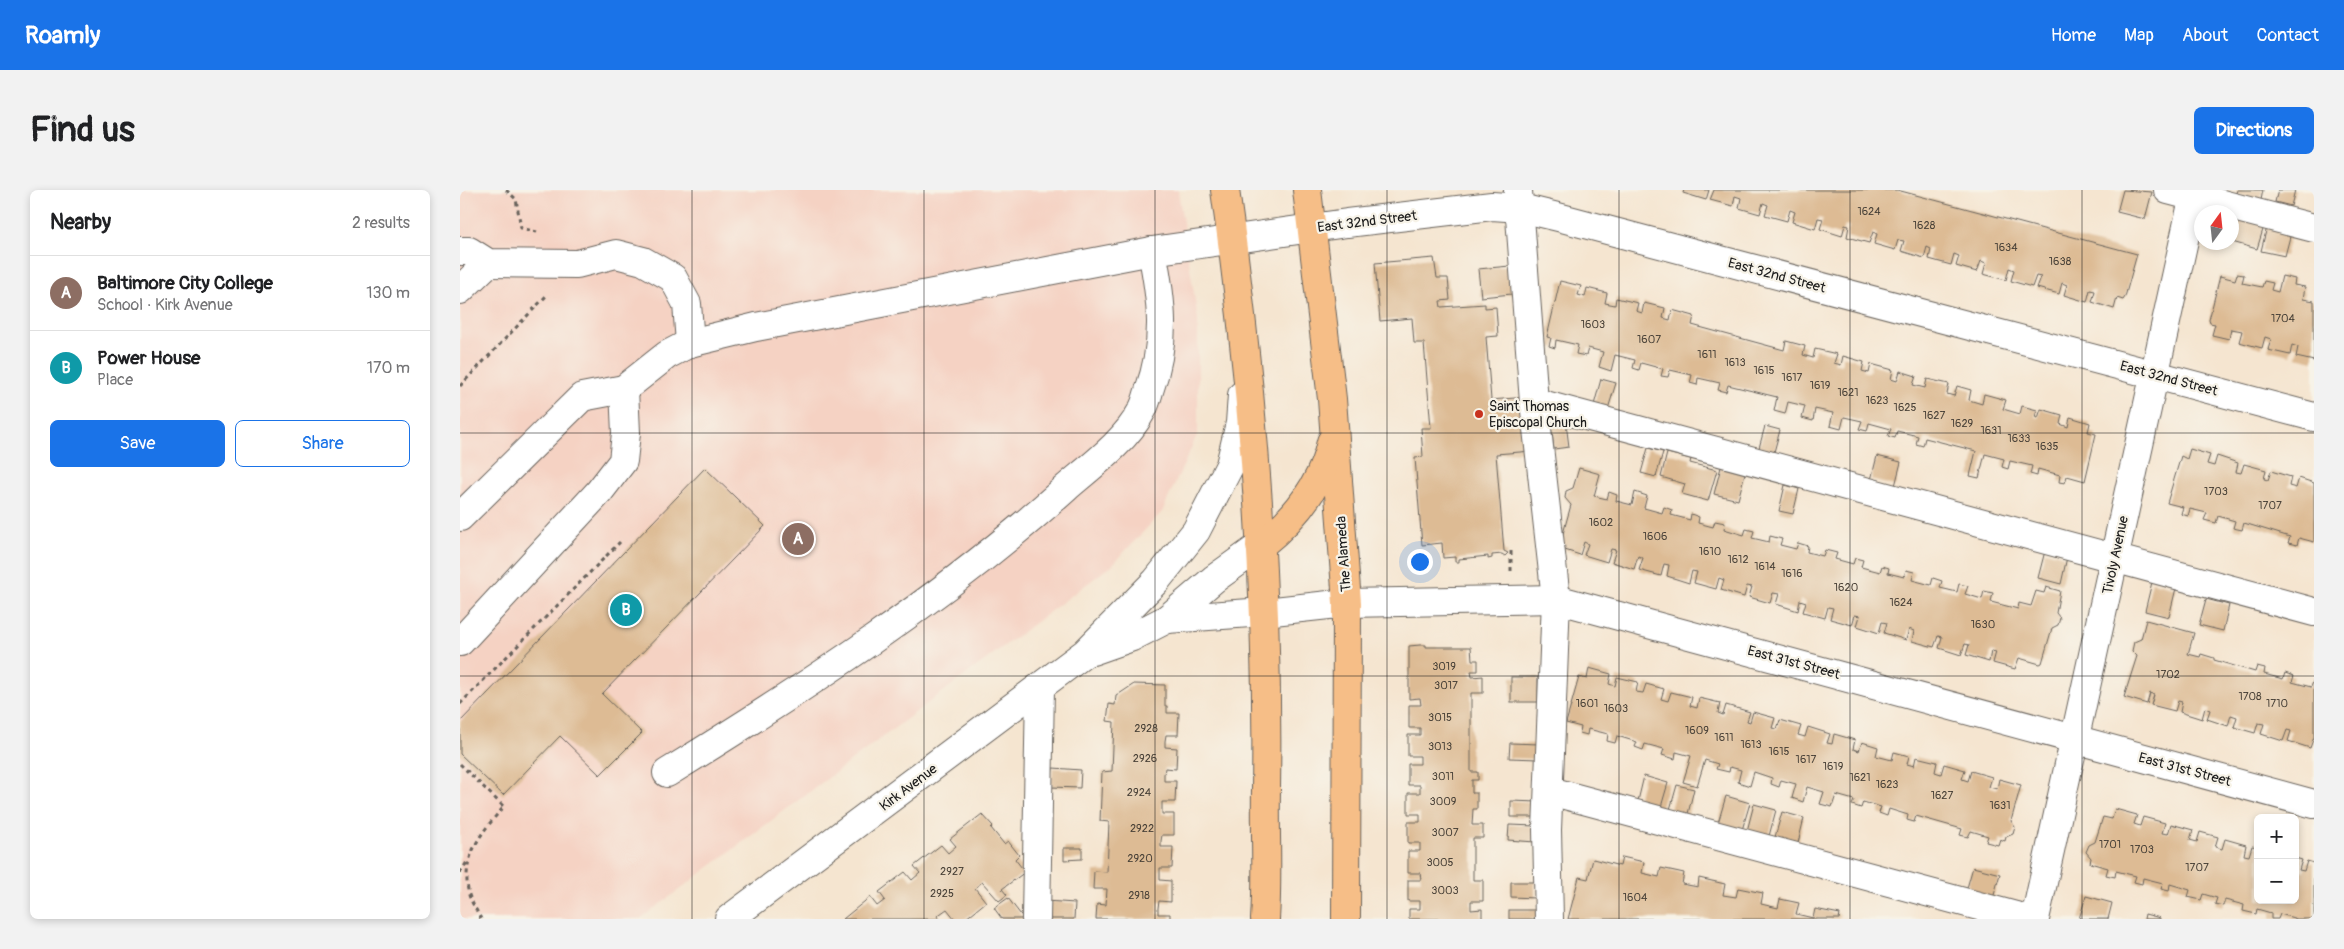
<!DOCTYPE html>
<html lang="en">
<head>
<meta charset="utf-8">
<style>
  body { margin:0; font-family:Pangolin,sans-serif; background:#f2f2f2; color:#202124 }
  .controls { position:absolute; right:15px; bottom:15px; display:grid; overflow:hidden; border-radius:8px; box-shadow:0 2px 8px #0003 }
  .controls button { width:45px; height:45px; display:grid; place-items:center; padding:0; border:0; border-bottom:1px solid #e0e0e0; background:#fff; color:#202124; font:25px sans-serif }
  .compass { position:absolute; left:1734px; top:15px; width:45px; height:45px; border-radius:50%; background:#fff; box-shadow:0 2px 8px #0003; rotate:15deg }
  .you { position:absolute; left:959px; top:371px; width:18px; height:18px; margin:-12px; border:4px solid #fff; border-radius:50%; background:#1a73e8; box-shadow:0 0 0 8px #1a73e833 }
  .badge { display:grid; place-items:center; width:32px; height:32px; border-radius:50%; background:#1a73e8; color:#fff; font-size:16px; font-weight:700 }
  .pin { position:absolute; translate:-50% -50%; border:2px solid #fff; box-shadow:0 1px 5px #0006 }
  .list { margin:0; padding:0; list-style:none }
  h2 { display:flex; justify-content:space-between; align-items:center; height:65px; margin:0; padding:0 20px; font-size:21px }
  h2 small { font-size:16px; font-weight:400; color:#757577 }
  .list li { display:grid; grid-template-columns:32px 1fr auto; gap:15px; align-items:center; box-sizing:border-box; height:75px; padding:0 20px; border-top:1px solid #e0e0e0 }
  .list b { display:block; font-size:19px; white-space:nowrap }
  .list p { margin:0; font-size:16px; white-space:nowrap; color:#757577 }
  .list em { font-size:16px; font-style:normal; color:#757577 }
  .actions { display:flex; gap:10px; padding:15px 20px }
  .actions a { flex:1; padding:11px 0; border:1px solid #1a73e8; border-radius:8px; text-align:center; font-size:18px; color:#1a73e8 }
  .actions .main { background:#1a73e8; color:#fff }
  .map { position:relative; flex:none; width:1854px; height:729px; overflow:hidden; border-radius:8px }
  header { display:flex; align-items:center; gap:30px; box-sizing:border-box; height:70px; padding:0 25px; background:#1a73e8; color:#fff }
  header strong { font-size:24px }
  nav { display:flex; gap:28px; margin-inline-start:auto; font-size:18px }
  .intro { display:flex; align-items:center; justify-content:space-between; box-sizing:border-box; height:120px; padding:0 30px }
  h1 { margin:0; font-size:35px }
  .button { padding:12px 22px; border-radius:8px; background:#1a73e8; color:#fff; font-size:18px; font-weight:700 }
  main { display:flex; gap:30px; padding:0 30px }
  aside { flex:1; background:#fff; border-radius:8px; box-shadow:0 2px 8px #0003 }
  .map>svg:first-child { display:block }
</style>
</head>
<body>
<header>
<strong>Roamly</strong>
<nav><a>Home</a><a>Map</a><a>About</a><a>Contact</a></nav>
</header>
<div class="intro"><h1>Find us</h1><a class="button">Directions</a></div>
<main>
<aside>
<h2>Nearby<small>2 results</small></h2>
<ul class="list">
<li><span class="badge" style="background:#8d6e63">A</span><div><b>Baltimore City College</b><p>School · Kirk Avenue</p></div><em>130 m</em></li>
<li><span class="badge" style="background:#0f9aa8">B</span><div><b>Power House</b><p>Place</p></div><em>170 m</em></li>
</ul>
<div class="actions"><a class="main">Save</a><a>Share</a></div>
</aside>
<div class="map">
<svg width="1854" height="729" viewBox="0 0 1854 729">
  <rect width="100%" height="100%" fill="#f7f3e8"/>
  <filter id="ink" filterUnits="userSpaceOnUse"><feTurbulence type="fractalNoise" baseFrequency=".02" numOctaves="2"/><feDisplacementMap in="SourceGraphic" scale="10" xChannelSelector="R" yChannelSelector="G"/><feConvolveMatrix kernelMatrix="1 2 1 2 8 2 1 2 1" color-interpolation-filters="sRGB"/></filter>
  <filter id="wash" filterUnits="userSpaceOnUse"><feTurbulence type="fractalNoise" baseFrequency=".0096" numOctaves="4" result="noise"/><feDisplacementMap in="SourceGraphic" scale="20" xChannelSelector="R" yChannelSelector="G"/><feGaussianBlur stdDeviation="1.12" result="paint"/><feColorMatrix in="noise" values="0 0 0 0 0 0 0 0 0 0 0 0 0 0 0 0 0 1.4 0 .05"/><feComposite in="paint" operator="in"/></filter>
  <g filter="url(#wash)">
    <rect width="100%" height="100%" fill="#f5e5d0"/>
    <polygon fill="#f5d2c3" points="0,0 718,0 738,130 738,243 702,322 652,375 180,729 0,729"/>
    <g id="blocks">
      <g fill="#ddbb94">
        <polygon points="1224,0 1249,0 1246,10 1223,3"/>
        <polygon points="1254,0 1437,0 1677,64 1665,107 1663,110 1657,108 1654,119 1632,112 1635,101 1630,100 1627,112 1604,105 1607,95 1602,93 1599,104 1577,98 1581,87 1576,86 1572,97 1551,91 1554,80 1549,78 1546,90 1523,84 1526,73 1521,71 1517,82 1496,76 1499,66 1494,64 1491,75 1469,69 1471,59 1467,57 1464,68 1441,61 1444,51 1438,50 1435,60 1414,54 1417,44 1413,42 1409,53 1387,47 1389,36 1385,35 1382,46 1360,39 1363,29 1358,28 1355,39 1332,32 1335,22 1330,20 1327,31 1305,25 1308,15 1303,13 1300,24 1279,18 1281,8 1275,6 1273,16 1250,10"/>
        <polygon points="1663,0 1692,2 1685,29 1657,22"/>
        <polygon points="1777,0 1803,0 1801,10 1776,4"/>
        <polygon points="1818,0 1835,0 1831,16 1815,12"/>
        <polygon points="1777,25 1805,33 1797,59 1772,52"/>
        <polygon points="1808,33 1832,39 1825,66 1801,61"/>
        <polygon points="974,68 977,88 988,88 990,110 980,111 981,117 1025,114 1025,118 1036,117 1038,146 1026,147 1031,210 1067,207 1072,261 1036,264 1044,361 1048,363 1045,366 1042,364 1032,365 1032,368 1028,369 1028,366 999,369 999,372 995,372 995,367 983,368 982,353 962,355 955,268 963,267 961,238 971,238 964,153 954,153 952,128 920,131 915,73"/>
        <polygon points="1050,76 1052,104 1021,107 1018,79"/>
        <polygon points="1777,84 1784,85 1782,93 1802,97 1804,91 1813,93 1811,100 1818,102 1822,86 1835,89 1834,95 1845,97 1843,109 1854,111 1854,171 1836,167 1838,157 1832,155 1830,165 1808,160 1811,149 1805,147 1802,158 1779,152 1782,141 1777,140 1771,139 1769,149 1752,145 1755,134 1750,133 1749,130 1760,86 1775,90"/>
        <polygon points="1100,91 1121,96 1118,105 1125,107 1127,98 1147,103 1145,113 1155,115 1156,108 1178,113 1176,121 1182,123 1184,113 1205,118 1203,128 1210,130 1212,120 1234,126 1232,135 1324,160 1326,151 1345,156 1343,165 1353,168 1355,159 1377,164 1374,173 1381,175 1383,166 1404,172 1402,181 1409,183 1411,174 1433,180 1431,189 1437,191 1440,181 1456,186 1453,195 1465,198 1467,189 1489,194 1487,204 1494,206 1497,196 1511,200 1509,210 1522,214 1524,204 1546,210 1543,219 1560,224 1562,216 1577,220 1575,227 1578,228 1581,219 1602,225 1600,234 1608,237 1610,227 1630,233 1628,242 1636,244 1625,291 1607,286 1605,293 1599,292 1600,285 1578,279 1577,286 1570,284 1572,276 1550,271 1548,279 1542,277 1544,269 1525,264 1519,288 1510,286 1516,261 1465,248 1463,256 1456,254 1458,246 1437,241 1435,248 1428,246 1431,239 1409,233 1407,241 1399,239 1402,231 1384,227 1381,239 1370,236 1373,223 1355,219 1353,231 1342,228 1345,216 1328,212 1325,224 1314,221 1317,207 1268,195 1266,202 1258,200 1260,193 1238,188 1237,195 1230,193 1232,185 1210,180 1208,187 1201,186 1203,179 1181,173 1179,180 1173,178 1175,170 1155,165 1151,181 1139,177 1143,162 1128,158 1126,166 1116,164 1118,155 1096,150 1095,158 1089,156 1091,148 1087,147"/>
        <polygon points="1141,189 1156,193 1148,219 1134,215"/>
        <polygon points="1106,233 1109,257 1094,259 1091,235"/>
        <polygon points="1305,236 1320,240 1314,262 1299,258"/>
        <polygon points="1188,258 1203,262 1196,287 1181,283"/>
        <polygon points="1730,259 1750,265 1747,274 1754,276 1757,266 1778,273 1776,282 1781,283 1784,274 1806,280 1804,289 1808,290 1811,281 1831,287 1829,296 1836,298 1839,288 1854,293 1854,352 1839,348 1837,355 1828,353 1830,347 1784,333 1782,340 1773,338 1775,331 1758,326 1756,333 1744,330 1747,323 1730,319 1728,326 1721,324 1723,317 1707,313 1721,266 1727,269"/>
        <polygon points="1207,263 1231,269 1230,273 1257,280 1248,311 1222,304 1225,294 1201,287"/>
        <polygon points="1417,266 1441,272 1435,296 1411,290"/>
        <polygon points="1261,277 1285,283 1278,310 1254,304"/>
        <polygon points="245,278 305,336 142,504 182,543 140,585 100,546 43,605 0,564 0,532"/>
        <polygon points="1119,278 1140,284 1134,306 1147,309 1149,302 1157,305 1156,311 1172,315 1175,302 1187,306 1184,318 1202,323 1204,317 1212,320 1211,325 1230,330 1231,324 1239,327 1238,333 1253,337 1255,331 1265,333 1264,339 1284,345 1286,339 1294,341 1292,348 1309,352 1310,346 1322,349 1320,355 1336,359 1338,353 1348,356 1347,362 1363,366 1365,360 1377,363 1375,369 1393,374 1395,368 1403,370 1401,377 1420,382 1422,376 1429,378 1428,383 1444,387 1446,380 1454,382 1452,390 1471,395 1473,388 1482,391 1480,398 1497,402 1499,394 1508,396 1505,404 1522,409 1524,401 1533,403 1531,412 1558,419 1559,413 1571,416 1576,401 1584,403 1586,397 1600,401 1596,423 1600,428 1598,435 1592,438 1582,473 1580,474 1559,468 1555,479 1533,473 1536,462 1531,461 1529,472 1506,465 1509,455 1505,454 1501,465 1479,458 1482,447 1478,446 1474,457 1452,451 1454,441 1449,439 1446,450 1424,443 1427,433 1422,432 1419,443 1397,436 1400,426 1395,425 1392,435 1370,429 1373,418 1368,417 1365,428 1343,422 1346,412 1340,410 1338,421 1316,414 1319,404 1313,403 1310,413 1289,407 1292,397 1287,396 1284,407 1261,400 1264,390 1259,388 1256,399 1234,393 1237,382 1232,381 1229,393 1207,386 1209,375 1204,374 1201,386 1179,380 1183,368 1178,366 1174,379 1152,372 1156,360 1151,359 1147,372 1124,365 1128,354 1124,352 1120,365 1099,358 1111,315 1105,308 1106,301 1113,298"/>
        <polygon points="1325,295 1339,299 1333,324 1319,321"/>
        <polygon points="1585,361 1607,367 1601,394 1578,388"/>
        <polygon points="1692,392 1716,398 1709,427 1685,421"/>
        <polygon points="1746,409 1769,415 1763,441 1739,435"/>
        <polygon points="1686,430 1734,443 1728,464 1740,467 1741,464 1754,468 1754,470 1795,482 1797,476 1805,478 1804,484 1823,489 1825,483 1834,486 1832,492 1851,497 1854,489 1854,547 1850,558 1828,551 1831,541 1827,540 1823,551 1801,544 1804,534 1798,533 1795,543 1774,537 1777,527 1771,525 1768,536 1747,529 1750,520 1745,518 1742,529 1720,522 1722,512 1718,511 1715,521 1691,515 1694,505 1690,503 1687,514 1664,507 1677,466 1672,461 1674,452 1681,449"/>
        <polygon points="960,455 966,455 966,457 1011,457 1012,470 1018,470 1018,481 1011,481 1012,487 1023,486 1023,503 1011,503 1011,582 1018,582 1018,590 1012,590 1012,603 1017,603 1017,619 1013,619 1012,635 1023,635 1023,648 1013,648 1013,690 1023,690 1023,711 1011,711 1011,720 1022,719 1022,729 949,729 949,719 960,719 960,711 948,711 948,690 961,690 960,683 948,683 948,661 960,661 960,653 948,653 948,632 960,632 960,624 948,624 948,603 960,603 960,595 948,595 948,574 960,574 960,566 948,566 948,545 960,545 960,538 949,538 949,515 961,515 960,508 949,509 949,456"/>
        <polygon points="1129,478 1151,484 1149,494 1155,496 1157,487 1178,492 1176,502 1183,503 1186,494 1204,499 1201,509 1208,511 1211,502 1232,507 1230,516 1237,518 1239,508 1260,513 1258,523 1263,525 1266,515 1290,522 1287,531 1290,532 1293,522 1315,528 1312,538 1317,539 1320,530 1341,536 1338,545 1345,547 1348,537 1370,544 1367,553 1372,554 1374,544 1395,550 1393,559 1399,561 1402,552 1418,557 1416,566 1432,570 1434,562 1449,566 1447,574 1454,576 1456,567 1477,572 1475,582 1481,584 1484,574 1505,580 1502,589 1508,591 1511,581 1532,587 1529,597 1537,599 1539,589 1561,595 1551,631 1555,637 1553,644 1546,647 1545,651 1540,649 1538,655 1526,652 1528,646 1511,641 1508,647 1500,645 1502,639 1456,626 1454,632 1447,630 1448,625 1429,619 1427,626 1419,623 1421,617 1403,612 1401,618 1392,615 1394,610 1376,605 1372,617 1360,614 1364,602 1347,597 1343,612 1332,608 1336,594 1321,590 1319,597 1311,594 1312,588 1294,582 1290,596 1278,592 1281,580 1270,577 1269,582 1256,579 1258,574 1245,570 1237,596 1223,592 1231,566 1216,562 1215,569 1202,565 1204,559 1185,554 1183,560 1175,557 1177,552 1157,546 1155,553 1147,551 1148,544 1128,539 1127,545 1120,543 1121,537 1106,533 1119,487 1127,489"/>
        <rect x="1051" y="487" width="27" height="25"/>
        <polygon points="674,494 705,495 705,516 707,516 707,523 719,523 718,545 706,545 705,551 705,557 717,558 716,579 705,578 704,584 704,591 716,591 715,612 702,612 702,624 714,624 714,645 702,645 701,651 701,657 713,657 712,678 700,678 700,690 711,691 711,712 699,711 698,718 698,724 710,724 710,729 636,729 637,714 646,715 647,699 633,699 634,681 647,682 649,632 640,631 642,582 652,581 654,532 647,531 649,514 655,515 656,506"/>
        <polygon points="1050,553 1079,554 1078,569 1049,568"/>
        <polygon points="593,578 621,580 620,598 591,597"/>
        <polygon points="1184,586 1208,593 1201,617 1178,611"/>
        <polygon points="1217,595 1234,599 1227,628 1209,623"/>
        <polygon points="1266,606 1290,613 1282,640 1258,633"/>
        <polygon points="1051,611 1078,612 1078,627 1051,627"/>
        <polygon points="1294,614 1316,620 1309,646 1287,641"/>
        <polygon points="1655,619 1677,625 1674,634 1680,636 1683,627 1705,633 1702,643 1708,644 1711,634 1733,640 1730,650 1737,652 1740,642 1758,647 1755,657 1762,659 1765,649 1786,655 1784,665 1789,666 1792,656 1798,657 1798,710 1835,710 1835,668 1842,670 1839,680 1844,681 1847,671 1854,673 1854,729 1837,729 1820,724 1818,729 1811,729 1811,723 1797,719 1796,724 1783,721 1784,715 1765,710 1763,716 1755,714 1757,708 1743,704 1741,710 1728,707 1730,700 1710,694 1709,701 1701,699 1703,693 1683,688 1682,694 1674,692 1676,686 1656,681 1655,687 1646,685 1648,678 1630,673 1631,668 1626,662 1629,655 1635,652 1643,627 1652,629"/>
        <polygon points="1322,622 1344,628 1338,653 1315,647"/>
        <polygon points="522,624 533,636 531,638 544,654 548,651 559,665 555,669 565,682 542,699 547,705 539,711 522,692 515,698 526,712 505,729 495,729 487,719 477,726 479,729 383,729 410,707 417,716 425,710 419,702 445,682 452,690 460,683 454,676 481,655 488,663 496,656 490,649"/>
        <polygon points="1049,635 1076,636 1075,652 1048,650"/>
        <polygon points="604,658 622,658 622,669 604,670"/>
        <polygon points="1162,667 1184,672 1182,683 1199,687 1201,678 1224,683 1222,694 1238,697 1239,688 1265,694 1263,705 1276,707 1278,698 1303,703 1301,714 1318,718 1320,709 1339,713 1336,724 1353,728 1355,719 1380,724 1379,729 1108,729 1119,687 1128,689 1133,669 1160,676"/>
        <polygon points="1513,677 1540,684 1532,712 1505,705"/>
        <polygon points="1051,692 1075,692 1075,708 1051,707"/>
        <polygon points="1626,706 1652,713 1648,729 1619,729"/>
        <polygon points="548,708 564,729 542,729 534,718"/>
        <polygon points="586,711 615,713 614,729 585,729"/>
        <rect x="1049" y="720" width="29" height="9"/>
        <polygon points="1685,724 1700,728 1700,729 1684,729"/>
      </g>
    </g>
  </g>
  <g filter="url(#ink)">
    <use href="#blocks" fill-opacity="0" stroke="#68625b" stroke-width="1"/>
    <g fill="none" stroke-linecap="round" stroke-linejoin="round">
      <defs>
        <g id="minor">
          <polyline points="1708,0 1854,38"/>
          <polyline points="1058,1 1074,212 1096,409 1087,640 1089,729"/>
          <polyline points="0,61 9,61 28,73 117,74 156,64 183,71 213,88 227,114 230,153"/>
          <polyline points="0,100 28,73"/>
          <polyline points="1074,212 1854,422"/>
          <polyline points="0,327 122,207 164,199 207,165 230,153 296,137 692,61 887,33 1032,16 1061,18 1098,27 1854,227"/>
          <polyline points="707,429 804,422 887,413 1096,409 1854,614"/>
          <polyline points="0,452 139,302 163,271 166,243 164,199"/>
          <polyline points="632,461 672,447 707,429 754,389 800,356"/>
          <path d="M207,583C346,497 484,408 606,298C630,277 666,251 681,222C685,216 687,208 689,201C707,151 702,112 692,61"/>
          <polyline points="1090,601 1567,729"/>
          <polyline points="269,729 625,463 696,391 736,341 770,275 780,233 782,205"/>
          <polyline points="576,729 580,497"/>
          <polyline points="1575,729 1735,0"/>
        </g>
        <g id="major">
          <path d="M765,0C793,198 809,400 806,600C805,643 808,686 805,729"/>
          <polyline points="847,0 872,209 887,413 886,729"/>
          <path d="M800,356C834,329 862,296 871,252"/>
        </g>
      </defs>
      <use href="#minor" stroke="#68625b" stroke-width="30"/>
      <use href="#major" stroke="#68625b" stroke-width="30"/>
      <g stroke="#68625b" stroke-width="3" stroke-dasharray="4 4" stroke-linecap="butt">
        <polyline points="46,0 56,9 61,38 77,42"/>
        <polyline points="0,196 88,104"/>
        <polyline points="1051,381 1051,359"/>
        <polyline points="0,514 160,352"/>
        <path d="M0,574L44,617C22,641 2,666 8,700C9,710 17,720 21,729"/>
        <polyline points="0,683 7,672"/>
      </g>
      <use href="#minor" stroke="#fff" stroke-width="28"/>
      <use href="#major" stroke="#f6be87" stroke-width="28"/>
    </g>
  </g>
  <path fill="none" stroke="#1c1c1c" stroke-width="1" stroke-opacity="0.55" d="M232,0V729M464,0V729M695,0V729M927,0V729M1159,0V729M1390,0V729M1622,0V729M0,243H1854M0,486H1854"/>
  <circle fill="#c8321e" stroke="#f7f3e8" stroke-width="2" cx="1019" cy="224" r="5"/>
  <g text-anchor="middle" stroke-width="4.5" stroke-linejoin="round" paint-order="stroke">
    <g font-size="11" fill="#4c443a">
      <text x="1409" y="25">1624</text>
      <text x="1464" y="39">1628</text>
      <text x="1546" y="61">1634</text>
      <text x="1600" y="75">1638</text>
      <text x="1823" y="132">1704</text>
      <text x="1133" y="138">1603</text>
      <text x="1189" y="153">1607</text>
      <text x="1247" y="168">1611</text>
      <text x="1275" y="176">1613</text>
      <text x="1304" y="184">1615</text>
      <text x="1332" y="191">1617</text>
      <text x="1360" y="199">1619</text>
      <text x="1388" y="206">1621</text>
      <text x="1417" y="214">1623</text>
      <text x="1445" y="221">1625</text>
      <text x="1474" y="229">1627</text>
      <text x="1502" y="237">1629</text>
      <text x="1531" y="244">1631</text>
      <text x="1559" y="252">1633</text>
      <text x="1587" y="260">1635</text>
      <text x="1756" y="305">1703</text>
      <text x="1810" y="319">1707</text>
      <text x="1141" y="336">1602</text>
      <text x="1195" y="350">1606</text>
      <text x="1250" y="365">1610</text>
      <text x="1278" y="373">1612</text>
      <text x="1305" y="380">1614</text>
      <text x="1332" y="387">1616</text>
      <text x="1386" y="401">1620</text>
      <text x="1441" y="416">1624</text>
      <text x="1523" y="438">1630</text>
      <text x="984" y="480">3019</text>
      <text x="1708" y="488">1702</text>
      <text x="986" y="499">3017</text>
      <text x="1790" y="510">1708</text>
      <text x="1127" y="517">1601</text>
      <text x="1817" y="517">1710</text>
      <text x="1156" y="522">1603</text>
      <text x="980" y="531">3015</text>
      <text x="686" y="542">2928</text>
      <text x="1237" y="544">1609</text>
      <text x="1264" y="551">1611</text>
      <text x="1291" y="558">1613</text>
      <text x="980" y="560">3013</text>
      <text x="1319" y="565">1615</text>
      <text x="685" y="572">2926</text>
      <text x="1346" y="573">1617</text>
      <text x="1373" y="580">1619</text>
      <text x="983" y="590">3011</text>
      <text x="1400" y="591">1621</text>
      <text x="1427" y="598">1623</text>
      <text x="679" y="606">2924</text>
      <text x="1482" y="609">1627</text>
      <text x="983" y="615">3009</text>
      <text x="1540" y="619">1631</text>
      <text x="682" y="642">2922</text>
      <text x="985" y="646">3007</text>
      <text x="1650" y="658">1701</text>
      <text x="1682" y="663">1703</text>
      <text x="680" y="672">2920</text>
      <text x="980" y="676">3005</text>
      <text x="1737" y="681">1707</text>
      <text x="492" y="685">2927</text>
      <text x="985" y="704">3003</text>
      <text x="482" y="707">2925</text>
      <text x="679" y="709">2918</text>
      <text x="1175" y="711">1604</text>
    </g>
    <g font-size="14" fill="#1c1c1c" stroke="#f7f3e8">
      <text transform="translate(907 31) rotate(-7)" y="5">East 32nd Street</text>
      <text transform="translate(1317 85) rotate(15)" y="5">East 32nd Street</text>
      <text transform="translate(1709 188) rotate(15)" y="5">East 32nd Street</text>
      <text transform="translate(883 364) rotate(-94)" y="5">The Alameda</text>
      <text transform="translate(1655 365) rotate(-78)" y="5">Tivoly Avenue</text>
      <text transform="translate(1334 472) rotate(15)" y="5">East 31st Street</text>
      <text transform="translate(1725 579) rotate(15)" y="5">East 31st Street</text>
      <text transform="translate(448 597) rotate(-37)" y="5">Kirk Avenue</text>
    </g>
    <g font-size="14" fill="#1c1c1c" stroke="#f7f3e8" text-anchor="start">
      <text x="1029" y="221">Saint Thomas<tspan x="1029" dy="16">Episcopal Church</tspan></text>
    </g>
  </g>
</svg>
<div class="controls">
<button>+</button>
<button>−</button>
</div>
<svg class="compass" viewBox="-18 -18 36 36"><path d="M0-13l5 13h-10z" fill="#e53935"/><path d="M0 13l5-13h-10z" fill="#757577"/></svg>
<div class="you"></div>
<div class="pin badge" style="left:338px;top:349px;background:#8d6e63">A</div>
<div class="pin badge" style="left:166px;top:420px;background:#0f9aa8">B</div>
</div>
</main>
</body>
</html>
